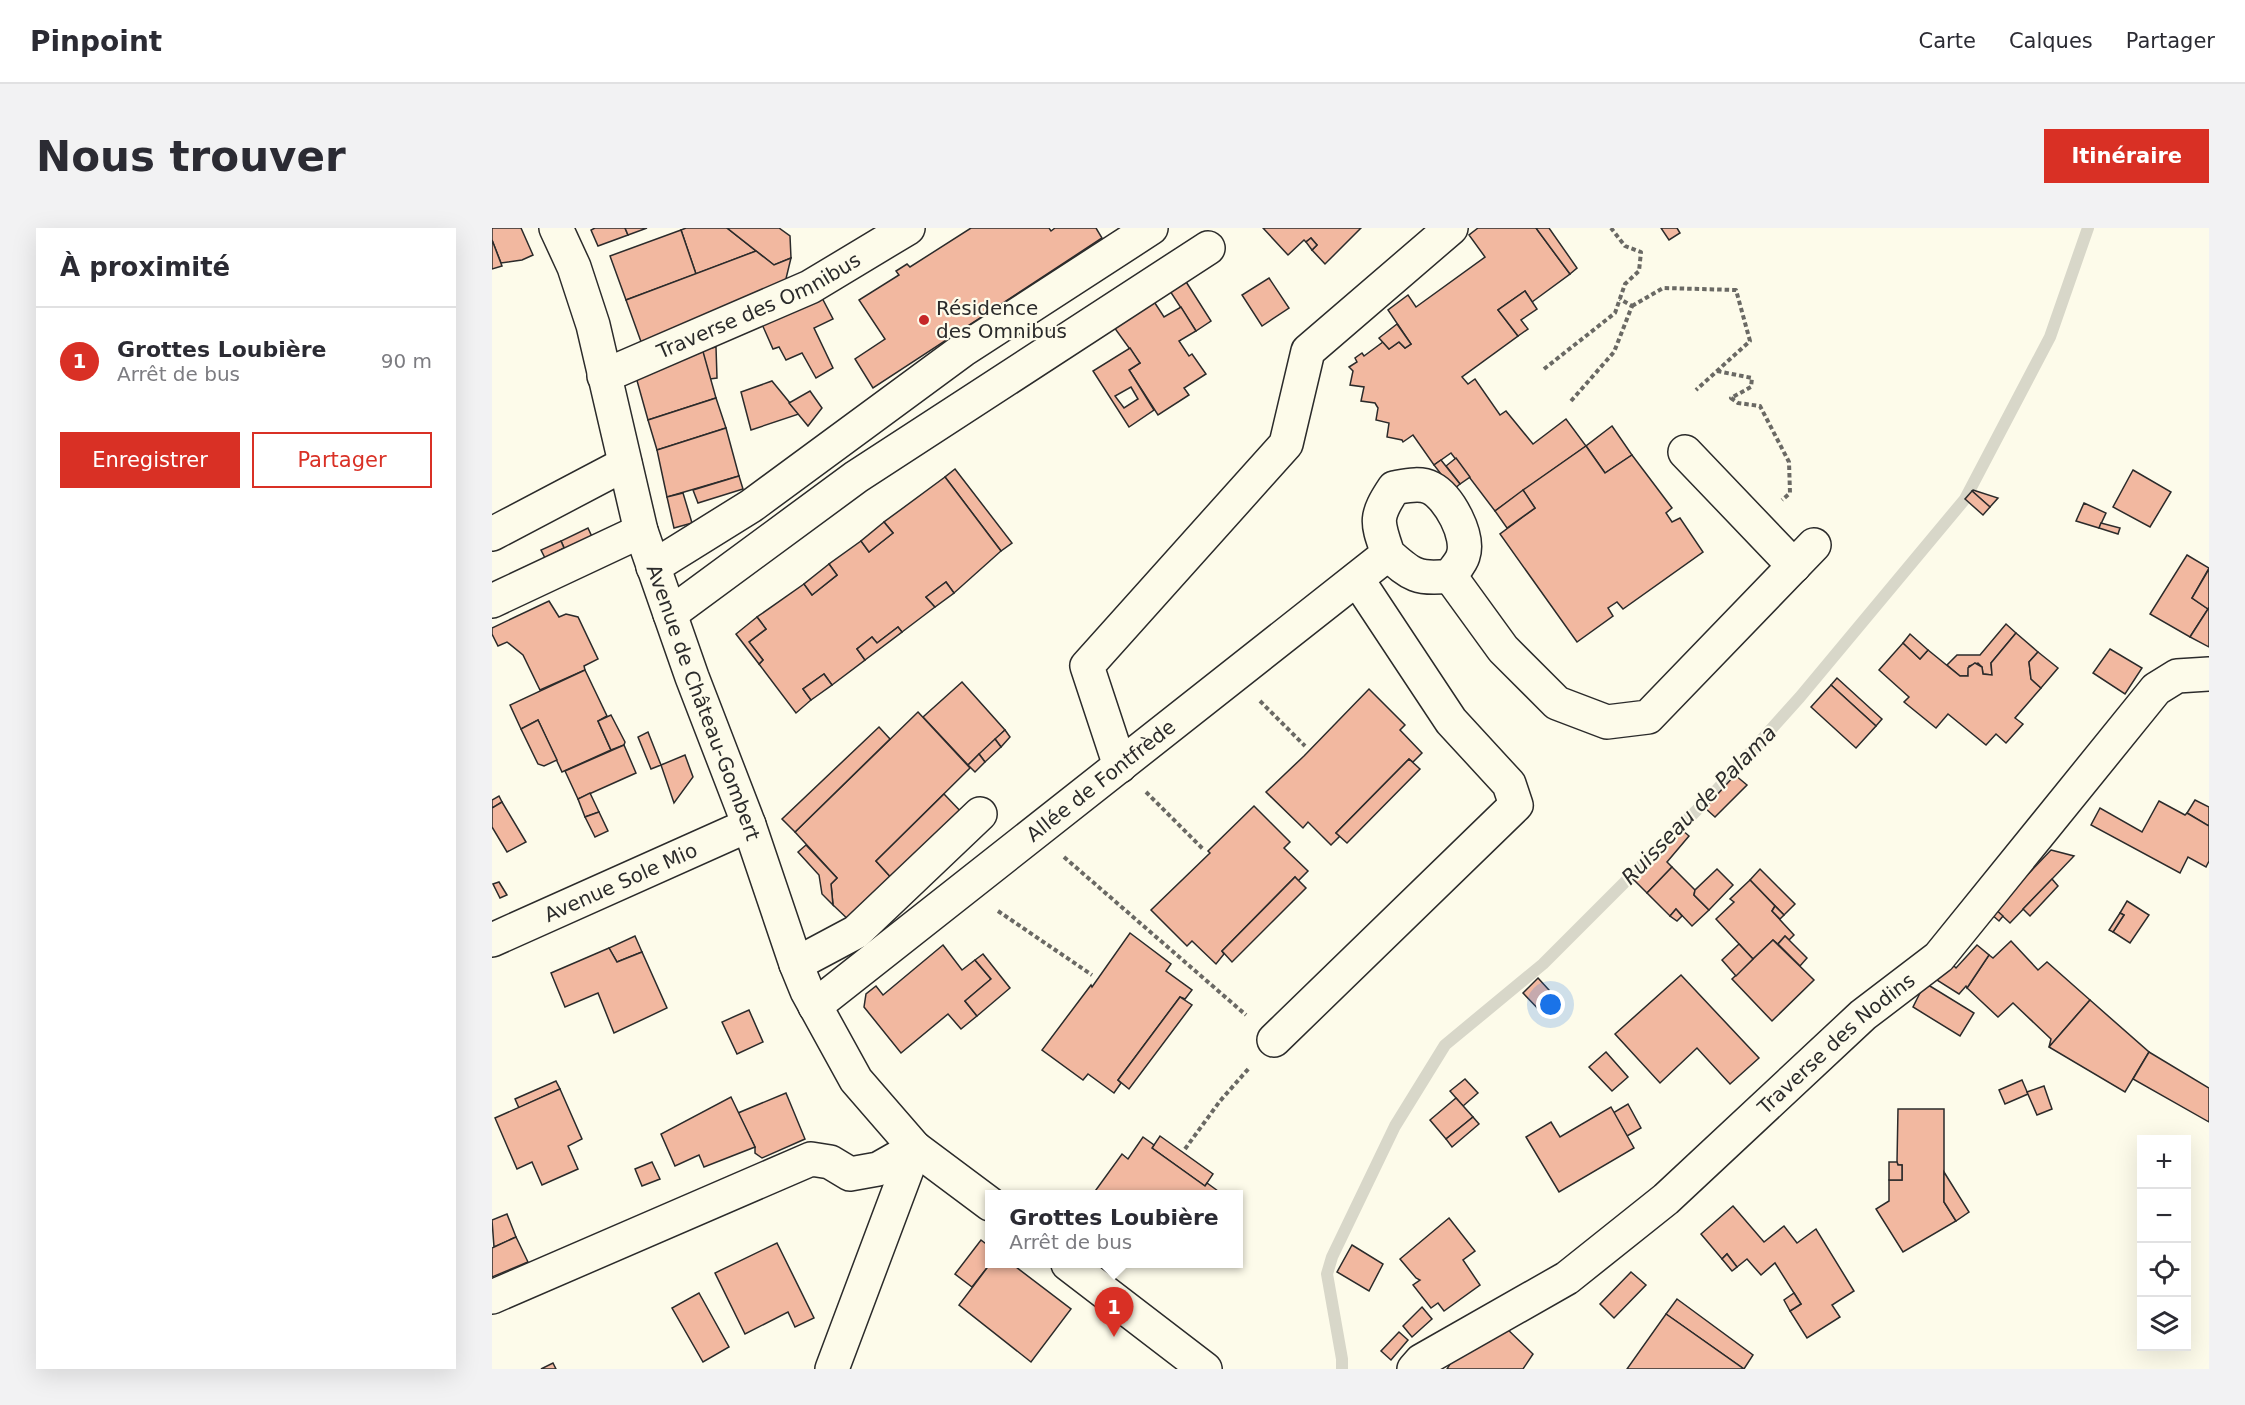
<!DOCTYPE html>
<html lang="fr">
<head>
<meta charset="utf-8">
<style>
  body { margin:0; font-family:"DejaVu Sans",sans-serif; background:#f2f2f3; color:#2b2b33 }
  .controls { position:absolute; right:18px; bottom:18px; display:grid; overflow:hidden; border-radius:0px; box-shadow:0 6px 24px #0002 }
  .controls button { width:54px; height:54px; display:grid; place-items:center; padding:0; border:0; border-bottom:2px solid #e1e1e2; background:#fff; color:#2b2b33; font:30px sans-serif }
  .you { position:absolute; left:1059px; top:777px; width:21px; height:21px; margin:-15px; border:4px solid #fff; border-radius:50%; background:#1a73e8; box-shadow:0 0 0 9px #1a73e833 }
  .badge { display:grid; place-items:center; width:39px; height:39px; border-radius:50%; background:#d93025; color:#fff; font-size:20px; font-weight:700 }
  .pin { position:absolute; translate:-50% -50px; filter:drop-shadow(0 2px 3px #0008) }
  .pin::after { content:''; position:absolute; top:32px; width:21px; height:18px; background:inherit; clip-path:polygon(0 0,100% 0,50% 100%) }
  .popup { position:absolute; left:493px; top:962px; width:258px; height:78px; box-sizing:border-box; display:grid; place-content:center; border-radius:0px; background:#fff; filter:drop-shadow(0 2px 4px #0005); font-size:20px; white-space:nowrap; color:#7c7c81 }
  .popup b { font-size:22px; color:#2b2b33 }
  .popup::after { content:''; position:absolute; left:50%; top:100%; margin-left:-12px; border:12px solid transparent; border-top-color:#fff }
  .list { margin:0; padding:0; list-style:none }
  h2 { display:flex; justify-content:space-between; align-items:center; height:78px; margin:0; padding:0 24px; font-size:26px }
  h2 small { font-size:20px; font-weight:400; color:#7c7c81 }
  .list li { display:grid; grid-template-columns:39px 1fr auto; gap:18px; align-items:center; box-sizing:border-box; height:108px; padding:0 24px; border-top:2px solid #e1e1e2 }
  .list b { display:block; font-size:22px; white-space:nowrap }
  .list p { margin:0; font-size:20px; white-space:nowrap; color:#7c7c81 }
  .list em { font-size:20px; font-style:normal; color:#7c7c81 }
  .actions { display:flex; gap:12px; padding:18px 24px }
  .actions a { flex:1; padding:14px 0; border:2px solid #d93025; border-radius:0px; text-align:center; font-size:21px; color:#d93025 }
  .actions .main { background:#d93025; color:#fff }
  .icon { flex:none; width:33px; height:33px; fill:none; stroke:currentColor; stroke-width:2; stroke-linecap:round; stroke-linejoin:round }
  .map { position:relative; flex:none; width:1717px; height:1141px; overflow:hidden; border-radius:0px }
  header { display:flex; align-items:center; gap:36px; box-sizing:border-box; height:84px; padding:0 30px; background:#fff; border-bottom:2px solid #e1e1e2 }
  header strong { font-size:28px }
  nav { display:flex; gap:33px; margin-inline-start:auto; font-size:21px }
  .intro { display:flex; align-items:center; justify-content:space-between; box-sizing:border-box; height:144px; padding:0 36px }
  h1 { margin:0; font-size:42px }
  .button { padding:15px 27px; border-radius:0px; background:#d93025; color:#fff; font-size:21px; font-weight:700 }
  main { display:flex; gap:36px; padding:0 36px }
  aside { flex:1; background:#fff; border-radius:0px; box-shadow:0 6px 24px #0002 }
  .map>svg:first-child { display:block }
</style>
</head>
<body>
<header>
<strong>Pinpoint</strong>
<nav><a>Carte</a><a>Calques</a><a>Partager</a></nav>
</header>
<div class="intro"><h1>Nous trouver</h1><a class="button">Itinéraire</a></div>
<main>
<aside>
<h2>À proximité<small></small></h2>
<ul class="list">
<li><span class="badge">1</span><div><b>Grottes Loubière</b><p>Arrêt de bus</p></div><em>90 m</em></li>
</ul>
<div class="actions"><a class="main">Enregistrer</a><a>Partager</a></div>
</aside>
<div class="map">
<svg width="1717" height="1141" viewBox="0 0 1717 1141">
  <rect width="100%" height="100%" fill="#fdfbea"/>
  <g fill="none" stroke-linecap="round" stroke-linejoin="round">
    <polyline stroke="#d8d7c9" stroke-width="12" points="850,1141 850,1131 835,1046 840,1029 903,898 953,817 1051,736 1222,565 1308,469 1473,271 1558,109 1596,0"/>
  </g>
  <g fill="#f2b8a0" stroke="#2b2b2b" stroke-width="1.5" fill-rule="evenodd">
    <polygon points="0,0 29,0 41,27 30,32 9,35 0,12"/>
    <polygon points="103,0 133,0 136,7 106,18 99,2"/>
    <polygon points="133,0 155,0 136,7"/>
    <polygon points="194,0 235,0 264,23 204,46 189,2"/>
    <polygon points="235,0 287,0 298,8 299,30 282,37"/>
    <polygon points="479,0 557,0 559,3 563,0 604,0 610,10 381,160 363,131 393,111 367,72 407,47 404,43 415,36 418,39"/>
    <polygon points="771,0 869,0 833,36 820,22 825,17 819,10 814,14 812,12 796,27"/>
    <polygon points="986,0 1044,0 1078,46 1040,74 1033,63 1006,82 1026,108 970,149 976,156 983,151 1008,187 1014,183 1041,216 1074,191 1094,218 1003,283 959,225 942,237 921,207 911,214 910,212 895,209 897,195 884,192 886,180 883,175 869,173 872,159 858,157 861,143 857,139 865,134 863,130 870,125 872,128 891,114 897,121 907,114 913,120 919,116 896,82 916,67 924,79 993,29 977,7"/>
    <polygon points="1044,0 1057,0 1085,40 1078,46"/>
    <polygon points="1169,0 1185,0 1188,5 1177,12"/>
    <polygon points="189,2 204,46 134,72 118,28"/>
    <polygon points="819,10 825,17 820,22 814,14"/>
    <polygon points="0,12 10,38 0,41"/>
    <polygon points="264,23 282,37 299,30 291,63 152,122 134,72"/>
    <polygon points="691,49 719,93 704,103 676,60"/>
    <polygon points="777,50 797,80 770,98 750,67"/>
    <polygon points="1033,63 1045,81 1029,92 1036,101 1026,108 1006,82"/>
    <polygon points="328,66 341,91 322,100 341,140 324,150 310,125 294,132 287,119 281,121 269,94"/>
    <polygon points="659,69 672,89 689,79 704,103 687,113 697,128 700,126 714,146 692,160 697,167 666,187 637,142 648,135 619,95"/>
    <polygon points="905,96 919,116 913,120 907,114 897,121 887,110"/>
    <polygon points="224,119 225,150 218,151 210,122"/>
    <polygon points="210,120 224,170 156,192 144,149"/>
    <path d="M638,120L648,135L637,142L662,182L637,199L601,143ZM639,159L646,171L632,180L623,168Z"/>
    <polygon points="280,153 307,186 259,202 249,164"/>
    <polygon points="318,163 330,180 316,198 297,175"/>
    <polygon points="224,170 234,200 165,222 156,192"/>
    <polygon points="1120,198 1140,227 1113,245 1094,218"/>
    <polygon points="234,200 247,248 175,269 165,222"/>
    <polygon points="1094,218 1113,245 1140,227 1180,280 1174,285 1180,294 1188,290 1211,324 1131,381 1125,374 1116,380 1121,388 1085,414 1008,306 1043,280 1031,262"/>
    <polygon points="964,230 978,249 968,256 954,238"/>
    <polygon points="949,232 968,256 961,262 942,237"/>
    <polygon points="463,241 520,315 509,323 453,249"/>
    <polygon points="1641,242 1679,264 1658,299 1621,279"/>
    <polygon points="247,248 251,261 206,275 201,262"/>
    <polygon points="453,249 509,323 462,365 454,354 434,369 443,379 410,404 406,399 385,415 380,409 365,421 373,432 340,457 332,446 311,461 319,472 304,485 267,436 271,432 257,414 274,401 265,389 312,356 320,367 345,347 337,336 369,313 377,324 401,305 392,294"/>
    <polygon points="1031,262 1043,280 1015,300 1003,283"/>
    <polygon points="1481,262 1506,270 1498,279 1480,263"/>
    <polygon points="1480,263 1498,279 1491,287 1473,271"/>
    <polygon points="191,265 200,295 182,300 175,269"/>
    <polygon points="1592,275 1614,285 1607,300 1584,293"/>
    <polygon points="392,294 401,305 377,324 369,313"/>
    <polygon points="1609,295 1628,300 1626,306 1607,300"/>
    <polygon points="96,300 101,311 74,324 69,313"/>
    <polygon points="69,313 72,320 53,330 49,322"/>
    <polygon points="1695,327 1717,340 1700,370 1716,381 1698,409 1658,386"/>
    <polygon points="337,336 345,347 320,367 312,356"/>
    <polygon points="1717,341 1717,379 1716,381 1700,370"/>
    <polygon points="454,354 462,365 443,379 434,369"/>
    <polygon points="57,373 67,389 74,386 86,389 106,431 92,438 93,442 48,462 31,427 15,414 6,418 0,406 0,400"/>
    <polygon points="1716,381 1717,382 1717,419 1698,409"/>
    <polygon points="265,389 274,401 257,414 271,432 267,436 244,406"/>
    <polygon points="1514,396 1524,405 1499,435 1500,447 1491,446 1490,439 1486,435 1477,438 1476,448 1468,448 1455,437 1465,427 1488,427"/>
    <polygon points="406,399 410,404 373,432 365,421 380,409 385,415"/>
    <polygon points="1524,405 1546,424 1537,434 1539,451 1549,460 1523,490 1531,496 1514,515 1504,506 1494,517 1456,486 1444,500 1412,474 1417,469 1387,442 1411,415 1428,431 1436,422 1468,448 1476,448 1476,440 1483,435 1490,439 1491,446 1500,447 1499,435"/>
    <polygon points="1418,406 1436,422 1428,431 1411,415"/>
    <polygon points="1618,421 1650,440 1633,466 1601,445"/>
    <polygon points="1546,424 1566,440 1549,460 1539,451 1537,434"/>
    <polygon points="93,442 115,488 106,493 119,522 70,544 46,492 29,501 18,477"/>
    <polygon points="332,446 340,457 319,472 311,461"/>
    <polygon points="1345,450 1390,491 1384,498 1339,457"/>
    <polygon points="470,454 513,502 476,537 431,489"/>
    <polygon points="1339,457 1384,498 1364,520 1319,479"/>
    <polygon points="877,461 913,497 908,502 930,525 921,534 917,531 844,605 848,608 839,617 816,594 811,600 774,564 812,528"/>
    <polygon points="426,484 478,540 384,633 404,655 361,696 341,677 339,656 345,650 303,604"/>
    <polygon points="119,487 133,514 132,517 119,522 106,493"/>
    <polygon points="46,492 65,532 52,538 46,536 29,501"/>
    <polygon points="387,499 398,511 303,604 290,591"/>
    <polygon points="513,502 518,509 509,519 503,511"/>
    <polygon points="156,504 169,537 159,541 146,509"/>
    <polygon points="503,511 509,519 493,534 487,526"/>
    <polygon points="132,517 144,545 86,571 73,543"/>
    <polygon points="487,526 493,534 483,544 476,537"/>
    <polygon points="193,527 201,549 182,575 169,537"/>
    <polygon points="917,531 928,541 855,615 844,605"/>
    <polygon points="1243,547 1255,557 1223,589 1213,580"/>
    <polygon points="98,565 107,584 93,589 86,571"/>
    <polygon points="452,566 473,588 404,655 384,633"/>
    <polygon points="7,568 10,574 0,580 0,572"/>
    <polygon points="1703,572 1717,579 1717,598 1695,585"/>
    <polygon points="1667,573 1693,587 1695,585 1717,598 1717,633 1714,639 1696,629 1688,645 1599,597 1608,580 1650,604"/>
    <polygon points="10,574 34,614 15,624 0,599 0,580"/>
    <polygon points="762,578 798,614 792,620 816,643 806,653 803,649 730,723 732,726 724,736 700,713 695,718 659,682 718,625 716,623"/>
    <polygon points="107,584 116,603 103,609 93,589"/>
    <polygon points="1189,601 1197,608 1175,634 1180,639 1155,665 1141,651"/>
    <polygon points="314,617 345,650 339,656 341,677 330,666 327,647 306,624"/>
    <polygon points="1559,622 1582,628 1518,695 1503,681"/>
    <polygon points="1180,639 1203,662 1202,667 1217,682 1200,698 1184,681 1178,688 1155,665"/>
    <polygon points="1225,641 1241,657 1217,682 1202,667 1203,662"/>
    <polygon points="1268,641 1303,676 1292,687 1258,652"/>
    <polygon points="803,649 814,660 740,734 730,723"/>
    <polygon points="1560,651 1566,658 1538,688 1531,681"/>
    <polygon points="1258,652 1283,678 1280,683 1302,707 1297,712 1293,708 1286,716 1281,712 1261,731 1224,691 1242,674 1238,671"/>
    <polygon points="7,654 15,667 8,670 1,656"/>
    <polygon points="1635,673 1657,687 1638,715 1621,704 1632,687 1628,685"/>
    <polygon points="1283,678 1292,687 1288,691 1280,683"/>
    <polygon points="1184,681 1190,688 1185,693 1178,688"/>
    <polygon points="1503,681 1511,688 1507,693 1499,686"/>
    <polygon points="1628,685 1632,687 1621,704 1617,702"/>
    <polygon points="638,705 679,736 674,743 700,762 693,771 688,769 626,852 629,855 622,865 596,846 591,852 550,822 599,757 600,759"/>
    <polygon points="143,708 150,724 125,734 117,720"/>
    <polygon points="1293,708 1315,730 1308,738 1286,716"/>
    <polygon points="1281,712 1322,752 1280,793 1240,751"/>
    <polygon points="1519,713 1546,742 1555,734 1598,772 1557,819 1559,811 1521,775 1506,789 1475,760 1497,727 1501,730"/>
    <polygon points="1247,716 1261,731 1244,748 1230,732"/>
    <polygon points="451,717 470,742 483,732 499,751 473,773 485,788 469,801 456,786 409,825 372,779 374,766 384,758 391,767"/>
    <polygon points="1485,717 1497,727 1475,760 1474,758 1467,766 1440,749 1457,733 1464,740"/>
    <polygon points="117,720 125,734 150,724 175,780 122,805 106,765 73,779 59,745"/>
    <polygon points="491,726 518,760 485,788 473,773 499,751 483,732"/>
    <polygon points="1189,747 1267,830 1238,856 1205,820 1168,855 1123,806"/>
    <polygon points="1046,750 1067,773 1052,787 1031,765"/>
    <polygon points="1433,755 1482,785 1468,808 1421,779"/>
    <polygon points="688,769 700,777 637,861 626,852"/>
    <polygon points="1598,772 1657,824 1633,864 1557,819"/>
    <polygon points="257,782 271,814 245,826 230,794"/>
    <polygon points="1114,824 1136,849 1120,863 1097,839"/>
    <polygon points="1657,824 1717,860 1717,894 1641,851"/>
    <polygon points="973,851 986,865 971,878 958,863"/>
    <polygon points="1530,852 1536,866 1513,876 1507,862"/>
    <polygon points="64,853 68,861 27,880 23,871"/>
    <polygon points="1552,858 1560,881 1545,887 1535,864"/>
    <polygon points="68,861 90,911 76,918 86,941 50,957 40,934 25,941 3,890"/>
    <polygon points="294,865 313,911 270,930 263,925 263,919 246,885"/>
    <polygon points="239,869 263,919 212,939 207,927 183,938 169,906"/>
    <polygon points="964,870 981,889 954,911 938,892"/>
    <polygon points="1136,876 1149,900 1135,908 1121,885"/>
    <polygon points="1119,879 1142,920 1067,964 1034,909 1059,894 1068,909"/>
    <polygon points="1406,881 1452,881 1452,974 1464,993 1411,1024 1384,981 1397,973 1397,952 1410,952 1410,937 1406,937 1405,934"/>
    <polygon points="981,889 987,896 960,919 954,911"/>
    <polygon points="668,908 721,946 713,958 660,920"/>
    <polygon points="651,909 662,917 660,920 713,958 715,955 726,963 723,966 601,966 630,926 636,931"/>
    <polygon points="160,934 168,951 150,958 143,941"/>
    <polygon points="1397,934 1405,934 1406,937 1410,937 1410,952 1397,952"/>
    <polygon points="1452,944 1477,984 1464,993 1452,974"/>
    <polygon points="1241,978 1272,1014 1292,998 1305,1015 1324,1001 1362,1063 1340,1077 1348,1089 1315,1110 1298,1083 1309,1076 1283,1035 1269,1047 1255,1031 1245,1039 1235,1026 1230,1031 1209,1006"/>
    <polygon points="15,986 24,1009 2,1019 0,992"/>
    <polygon points="957,990 983,1023 971,1032 988,1057 952,1083 946,1075 939,1080 921,1057 928,1052 924,1050 908,1031"/>
    <polygon points="24,1009 36,1034 0,1049 0,1020"/>
    <polygon points="489,1012 498,1019 498,1036 480,1059 463,1046"/>
    <polygon points="285,1015 322,1090 303,1099 296,1084 253,1106 223,1045"/>
    <polygon points="860,1017 891,1036 877,1063 845,1044"/>
    <polygon points="1235,1026 1245,1039 1240,1043 1230,1031"/>
    <polygon points="498,1036 520,1036 579,1081 539,1134 467,1077"/>
    <polygon points="1139,1044 1154,1057 1122,1090 1108,1076"/>
    <polygon points="207,1065 237,1119 211,1134 180,1080"/>
    <polygon points="1302,1065 1309,1076 1298,1083 1292,1072"/>
    <polygon points="1185,1071 1261,1127 1252,1141 1174,1086"/>
    <polygon points="930,1079 940,1091 920,1109 911,1098"/>
    <polygon points="1174,1086 1252,1141 1135,1141"/>
    <polygon points="1011,1097 1041,1126 1031,1141 955,1141 966,1123"/>
    <polygon points="907,1104 916,1112 899,1132 889,1123"/>
    <polygon points="61,1135 64,1141 49,1141"/>
  </g>
  <g fill="none" stroke-linecap="round" stroke-linejoin="round">
    <defs>
      <g id="minor">
        <path id="s1" d="M64,0L82,39L101,97L149,303L200,449L257,597L304,736L315,763L364,852L423,920L498,976"/>
        <path id="s2" d="M112,148L318,59L416,0"/>
        <polyline points="1193,224 1302,338"/>
        <polyline points="0,306 133,236"/>
        <polyline points="161,339 259,278 471,122 659,0"/>
        <polyline points="958,348 1011,421 1065,475 1115,494 1156,489 1322,317"/>
        <polyline points="0,373 149,303"/>
        <polyline points="178,386 364,249 716,20"/>
        <polyline points="628,538 595,438 794,216 816,123 959,0"/>
        <path id="s3" d="M0,712L257,597"/>
        <polyline points="304,736 364,704 488,586"/>
        <path id="s4" d="M323,778L896,326C885,294 882,290 902,260C913,258 928,254 939,260C957,269 978,308 971,328C969,335 962,342 958,348C926,352 919,347 896,326"/>
        <polyline points="782,812 1024,577 1017,556 959,493 865,351"/>
        <polyline points="576,1036 713,1141"/>
        <polyline points="0,1069 319,931 338,934 358,946 386,941 423,920"/>
        <polyline points="340,1141 423,920"/>
        <path id="s5" d="M922,1141L929,1133L1075,1050L1174,971L1371,787L1447,729L1664,461L1685,448L1717,446"/>
      </g>
    </defs>
    <use href="#minor" stroke="#2b2b2b" stroke-width="36"/>
    <g stroke="#6a6964" stroke-width="4" stroke-dasharray="4.5 3" stroke-linecap="butt">
      <polyline points="1140,78 1171,60 1244,62 1258,113 1204,162"/>
      <polyline points="1052,141 1123,85 1133,56 1147,43 1149,24 1133,18 1119,0"/>
      <polyline points="1225,143 1260,150 1259,159 1239,170 1246,175 1268,178 1297,234 1298,265 1290,272"/>
      <polyline points="1079,173 1122,124 1140,78 1128,71"/>
      <polyline points="768,473 813,518"/>
      <polyline points="654,564 712,622"/>
      <polyline points="572,629 754,787"/>
      <polyline points="506,683 600,747"/>
      <polyline points="693,921 728,873 758,839"/>
    </g>
    <use href="#minor" stroke="#fdfbea" stroke-width="33"/>
  </g>
  <circle fill="#c62828" stroke="#fdfbea" stroke-width="2" cx="432" cy="92" r="6"/>
  <g text-anchor="middle" stroke-width="4.5" stroke-linejoin="round" paint-order="stroke">
    <g font-size="20" fill="#2b2b2b" stroke="#fdfbea">
      <text dy="7" stroke="none"><textPath href="#s2" startOffset="170">Traverse des Omnibus</textPath></text>
      <text dy="7" stroke="none"><textPath href="#s1" startOffset="498">Avenue de Château-Gombert</textPath></text>
      <text dy="7" stroke="none"><textPath href="#s4" startOffset="364">Allée de Fontfrède</textPath></text>
      <text dy="7" stroke="none"><textPath href="#s3" startOffset="141">Avenue Sole Mio</textPath></text>
      <text dy="7" stroke="none"><textPath href="#s5" startOffset="536">Traverse des Nodins</textPath></text>
    </g>
    <g font-size="20" fill="#2b2b2b" stroke="#fdfbea" text-anchor="start">
      <text x="444" y="87">Résidence<tspan x="444" dy="23">des Omnibus</tspan></text>
    </g>
    <g font-size="21" font-style="italic" fill="#2b2b2b" stroke="#fdfbea">
      <text transform="translate(1207 577) rotate(-46)" y="7">Ruisseau de Palama</text>
    </g>
  </g>
</svg>
<div class="controls">
<button>+</button>
<button>−</button>
<button><svg class="icon" aria-label="locate" viewBox="0 0 24 24"><circle cx="12" cy="12" r="6"/><path d="M12 2v4M12 18v4M2 12h4M18 12h4"/></svg></button>
<button><svg class="icon" aria-label="layers" viewBox="0 0 24 24"><path d="M12 4l9 5-9 5-9-5zM3 14l9 5 9-5"/></svg></button>
</div>
<div class="you"></div>
<div class="pin badge" style="left:622px;top:1109px">1</div>
<div class="popup"><b>Grottes Loubière</b>Arrêt de bus</div>
</div>
</main>
</body>
</html>
